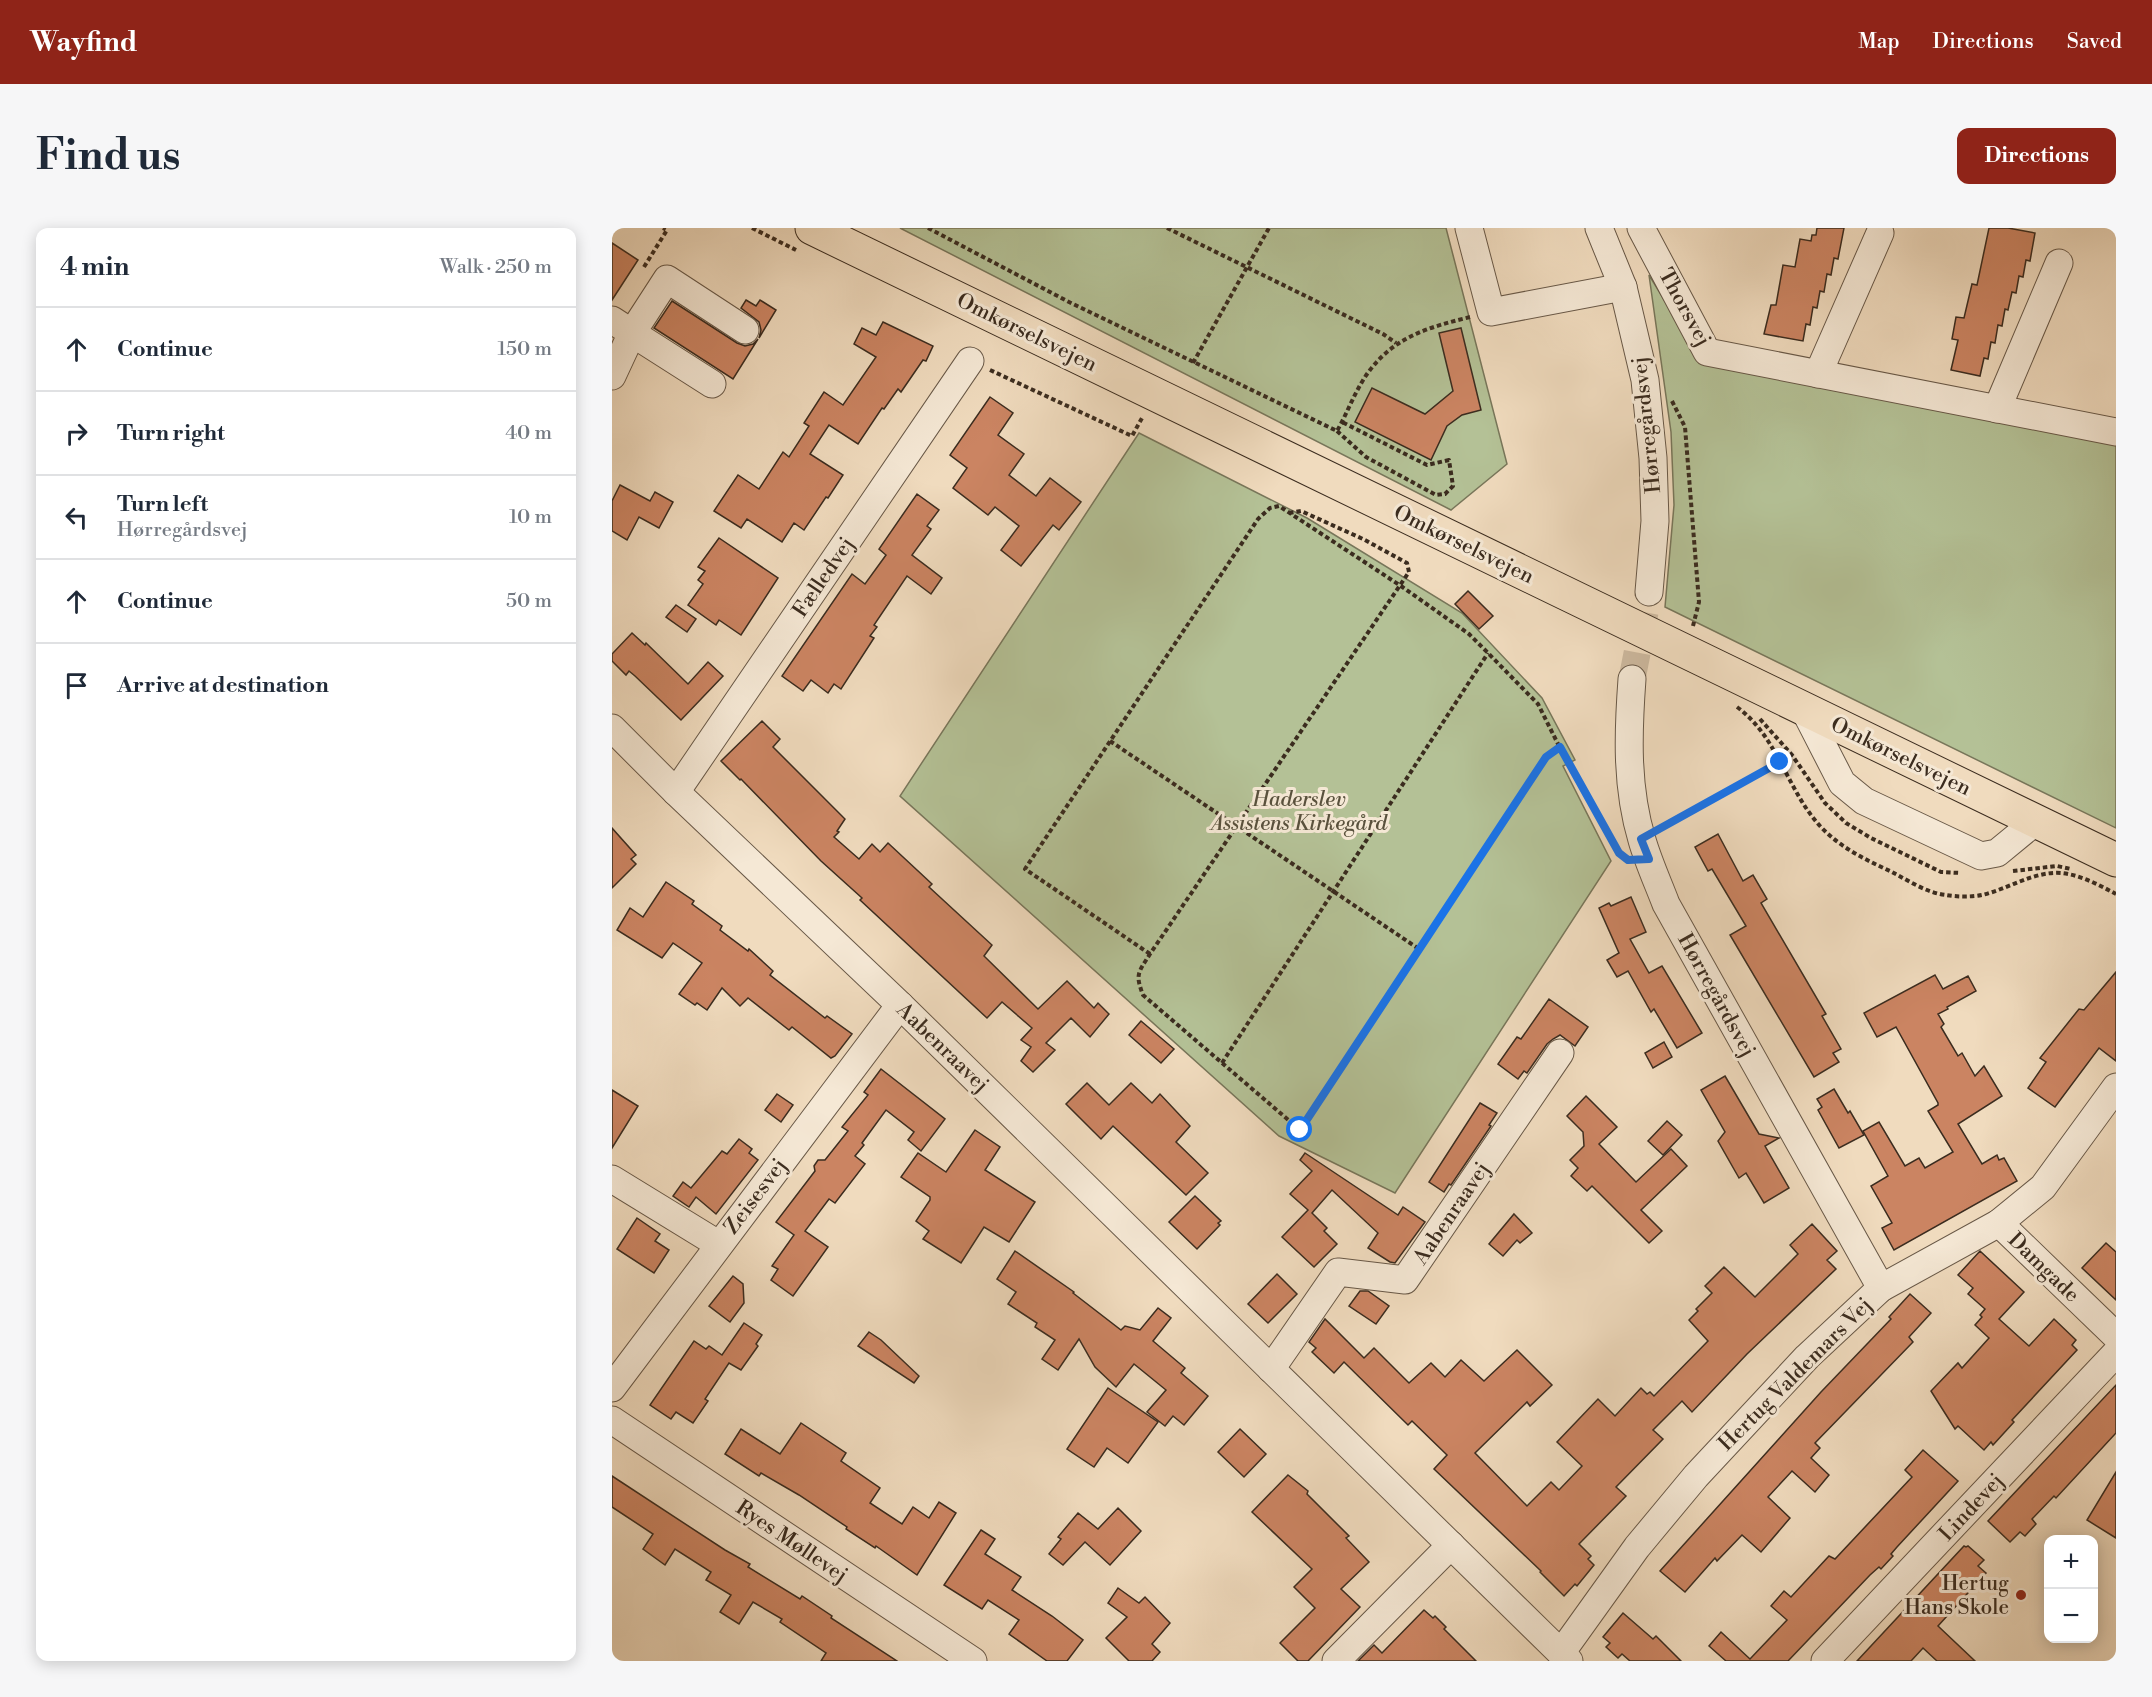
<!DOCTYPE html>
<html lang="en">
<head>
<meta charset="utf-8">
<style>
  body { margin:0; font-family:"Libre Bodoni",serif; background:#f6f6f7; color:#1f2937 }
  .controls { position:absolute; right:18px; bottom:18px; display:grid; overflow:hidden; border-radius:12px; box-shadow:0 3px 15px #0003 }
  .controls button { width:54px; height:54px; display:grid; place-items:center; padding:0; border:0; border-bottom:2px solid #e0e1e3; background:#fff; color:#1f2937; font:30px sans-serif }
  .stop { position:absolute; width:18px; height:18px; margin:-14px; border:4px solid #1a73e8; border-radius:50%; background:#fff }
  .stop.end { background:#1a73e8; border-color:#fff; box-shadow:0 2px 6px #0008 }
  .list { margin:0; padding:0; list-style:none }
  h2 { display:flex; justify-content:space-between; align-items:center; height:78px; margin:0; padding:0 24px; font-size:26px }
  h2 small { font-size:20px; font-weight:400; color:#747a83 }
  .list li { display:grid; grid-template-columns:39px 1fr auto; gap:18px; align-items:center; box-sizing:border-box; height:84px; padding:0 24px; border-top:2px solid #e0e1e3 }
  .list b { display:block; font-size:22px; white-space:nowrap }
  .list p { margin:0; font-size:20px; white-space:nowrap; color:#747a83 }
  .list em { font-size:20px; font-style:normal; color:#747a83 }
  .icon { flex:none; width:33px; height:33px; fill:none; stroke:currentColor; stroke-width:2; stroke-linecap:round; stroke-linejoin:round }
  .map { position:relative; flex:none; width:1504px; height:1433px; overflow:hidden; border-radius:12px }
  header { display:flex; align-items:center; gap:36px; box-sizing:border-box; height:84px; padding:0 30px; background:#8f2418; color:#fff }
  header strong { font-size:28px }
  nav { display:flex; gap:33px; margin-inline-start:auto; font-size:21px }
  .intro { display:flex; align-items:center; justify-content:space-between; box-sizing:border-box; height:144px; padding:0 36px }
  h1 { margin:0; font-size:42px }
  .button { padding:15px 27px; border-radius:12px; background:#8f2418; color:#fff; font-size:21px; font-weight:700 }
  main { display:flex; gap:36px; padding:0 36px }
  aside { flex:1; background:#fff; border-radius:12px; box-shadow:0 3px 15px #0003 }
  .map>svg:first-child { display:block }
</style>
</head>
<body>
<header>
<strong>Wayfind</strong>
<nav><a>Map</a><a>Directions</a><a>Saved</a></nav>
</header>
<div class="intro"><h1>Find us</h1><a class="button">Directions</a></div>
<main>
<aside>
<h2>4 min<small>Walk · 250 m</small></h2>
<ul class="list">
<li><svg class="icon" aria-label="ahead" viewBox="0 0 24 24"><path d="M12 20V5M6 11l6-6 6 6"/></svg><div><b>Continue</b></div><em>150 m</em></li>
<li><svg class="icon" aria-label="right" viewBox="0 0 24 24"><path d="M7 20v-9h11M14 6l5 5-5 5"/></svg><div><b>Turn right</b></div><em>40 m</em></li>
<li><svg class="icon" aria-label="left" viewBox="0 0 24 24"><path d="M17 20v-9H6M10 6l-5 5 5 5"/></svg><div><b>Turn left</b><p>Hørregårdsvej</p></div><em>10 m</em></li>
<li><svg class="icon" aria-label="ahead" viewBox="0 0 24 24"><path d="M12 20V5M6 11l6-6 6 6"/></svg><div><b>Continue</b></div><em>50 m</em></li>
<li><svg class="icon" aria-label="arrive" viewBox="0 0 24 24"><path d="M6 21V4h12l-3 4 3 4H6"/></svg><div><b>Arrive at destination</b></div></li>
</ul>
</aside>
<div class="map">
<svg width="1504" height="1433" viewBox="0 0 1504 1433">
  <rect width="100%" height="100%" fill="#f0dbbe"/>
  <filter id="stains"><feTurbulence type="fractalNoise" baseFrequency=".00333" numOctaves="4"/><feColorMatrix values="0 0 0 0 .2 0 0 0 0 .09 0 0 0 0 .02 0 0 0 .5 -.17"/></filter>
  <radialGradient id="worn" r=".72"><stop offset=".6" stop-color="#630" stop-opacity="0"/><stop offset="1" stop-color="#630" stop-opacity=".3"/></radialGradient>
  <g fill="#b4c196" stroke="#78765a" stroke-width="1.5">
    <polygon points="288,0 834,0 895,236 839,282"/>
    <polygon points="1037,47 1086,127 1504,209 1504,600 1053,379 1062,277 1059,204"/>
    <polygon points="527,205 695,290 850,385 930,470 963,532 951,538 999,633 783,965 667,908 288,568"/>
  </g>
  <g fill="#cb8462" stroke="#3b2c1f" stroke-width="1.5">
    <polygon points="1205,0 1232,0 1226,31 1222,30 1219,47 1215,46 1212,64 1208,63 1205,80 1201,79 1198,97 1194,96 1191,113 1152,106 1159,77 1164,77 1171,37 1183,39 1188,11 1199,13 1200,7 1204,7"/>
    <polygon points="1377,0 1396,0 1423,5 1418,33 1414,32 1411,49 1407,48 1404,65 1400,64 1396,82 1393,81 1390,98 1386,97 1383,115 1379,114 1376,131 1372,130 1368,148 1339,142 1346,112 1340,111 1344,89 1352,90 1360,56 1365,57"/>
    <polygon points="0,15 26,32 0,72"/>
    <polygon points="134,72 144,78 148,72 164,82 147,110 149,102 147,94 129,80"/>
    <polygon points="60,73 125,115 133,118 141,116 146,111 121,151 42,100"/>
    <polygon points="271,94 321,118 314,133 311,132 289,164 286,161 272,181 270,180 246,216 217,197 198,226 231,247 216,270 214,269 192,302 182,295 170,314 135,291 129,300 102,283 126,247 147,261 171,224 177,229 197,198 192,195 212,164 231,177 264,129 242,116 250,100 264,107"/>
    <polygon points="849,100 869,182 850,187 835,198 819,232 743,194 760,160 813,186 841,163 827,105"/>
    <polygon points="378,169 401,185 386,207 412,226 397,247 424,268 438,250 469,274 447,302 441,297 409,338 389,322 407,298 383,279 376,287 341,260 355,240 338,227"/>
    <polygon points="8,257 38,273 43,264 61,274 47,300 27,289 15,312 0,303 0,273"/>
    <polygon points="305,266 327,282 315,298 319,301 300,327 330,350 319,366 295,348 262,397 265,399 258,408 262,410 229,461 222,456 216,465 199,452 191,463 170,448 240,346 253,356 274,327 267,321"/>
    <polygon points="107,310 166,350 129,407 107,392 104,397 76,377 91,356 86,352 93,343 86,339"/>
    <polygon points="856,363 881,388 867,401 843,376"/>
    <polygon points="64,377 84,391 75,404 54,389"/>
    <polygon points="20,405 33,417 34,415 76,456 96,434 111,448 69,492 23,448 17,443 14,447 0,433 0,426"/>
    <polygon points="150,493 168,511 161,519 233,591 225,603 227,604 222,609 247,631 260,616 268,624 276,615 320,656 317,659 380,717 372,728 426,781 455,753 482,780 486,775 497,786 478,809 459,790 434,815 443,822 421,844 409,833 419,819 409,812 420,800 390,774 375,790 248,672 250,670 209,633 129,551 128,552 109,533"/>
    <polygon points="0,600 24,627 19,631 24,636 0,660"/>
    <polygon points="1106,606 1131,653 1141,647 1155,671 1149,675 1214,786 1210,788 1229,821 1221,825 1227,834 1202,849 1118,707 1134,698 1100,641 1096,643 1083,619"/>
    <polygon points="54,654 82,673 80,676 110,698 108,702 136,723 137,721 161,743 158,747 213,790 215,788 240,806 223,828 219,830 180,799 177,802 136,770 128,778 110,760 95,782 85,775 83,777 67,766 90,735 61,715 50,730 5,702 18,680 31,689"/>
    <polygon points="1019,669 1034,704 1018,711 1037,745 1050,738 1090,805 1065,820 1042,781 1039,784 1016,743 1005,749 995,732 1007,725 987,680 997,675 999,678"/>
    <polygon points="1504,744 1504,833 1487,820 1443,879 1416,860 1434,834 1428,830 1467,781 1472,782"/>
    <polygon points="1323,747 1331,761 1356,748 1364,763 1335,779 1336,781 1326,786 1332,796 1329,799 1346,828 1350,825 1363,848 1372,838 1390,868 1346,896 1370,936 1385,927 1387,932 1392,930 1405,953 1282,1022 1270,1000 1280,995 1259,958 1276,948 1251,903 1267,894 1293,938 1307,930 1313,940 1341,924 1316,883 1326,877 1326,875 1284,799 1265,809 1252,785"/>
    <polygon points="937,771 976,799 963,818 948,807 941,811 935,816 915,845 912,843 906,851 886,836 905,809 909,811"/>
    <polygon points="529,793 562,821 549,835 517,807"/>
    <polygon points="1052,814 1060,829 1041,840 1033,825"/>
    <polygon points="269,841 333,891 309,923 296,912 302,904 274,882 250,915 252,917 243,928 253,936 223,975 217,971 193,1003 216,1019 181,1068 159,1052 166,1041 160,1038 182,1007 164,994 203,943 202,938 206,932 213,932 236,903 230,899 256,867 252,864"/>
    <polygon points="1113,848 1147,906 1167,910 1153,918 1177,960 1152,975 1134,945 1127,950 1106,913 1113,904 1089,862"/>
    <polygon points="475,855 497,877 519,855 540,875 548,866 578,898 564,914 596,945 574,967 501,898 489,911 454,876"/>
    <polygon points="1222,861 1236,885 1238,883 1252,907 1227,920 1206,882 1210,879 1205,871"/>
    <polygon points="0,862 26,878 0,920"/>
    <polygon points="165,866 181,877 169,894 153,882"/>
    <polygon points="974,868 1005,899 987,916 1024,954 1059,921 1075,938 1029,982 1050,1003 1037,1015 980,958 975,963 959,948 966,940 958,932 972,918 971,904 955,888"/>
    <polygon points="868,875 885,885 877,897 879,898 839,957 837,956 832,964 817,954"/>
    <polygon points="1055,893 1070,907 1051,927 1036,913"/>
    <polygon points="363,902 388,919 373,942 423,974 397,1014 372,999 349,1035 311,1011 317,1003 304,993 318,972 318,969 289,949 306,925 334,944"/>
    <polygon points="127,911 140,921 137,925 146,932 104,986 84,969 77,979 61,968 71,954 79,960 110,923 115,926"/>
    <polygon points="693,925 786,987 791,979 813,994 783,1035 778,1034 756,1020 766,1005 720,962 700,985 715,1000 712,1003 725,1016 702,1039 670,1009 696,982 678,966 700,943 688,932"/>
    <polygon points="583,968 609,993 606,995 608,997 585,1021 557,994"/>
    <polygon points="902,986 920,1005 908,1015 905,1012 891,1028 877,1016"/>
    <polygon points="25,990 48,1006 43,1013 57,1022 42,1045 5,1021"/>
    <polygon points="1200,996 1225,1023 1215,1032 1224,1041 1135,1126 1080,1184 1070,1173 1041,1202 1051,1211 1004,1259 1014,1268 967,1316 979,1328 976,1331 982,1337 965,1358 963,1356 952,1368 928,1344 929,1343 822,1241 835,1227 800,1193 796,1197 732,1134 722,1145 700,1124 704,1120 697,1114 713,1091 752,1130 762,1120 797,1155 819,1135 833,1149 849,1132 872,1153 905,1122 940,1157 918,1178 915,1174 863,1225 915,1278 939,1254 947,1262 970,1238 945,1214 986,1171 1003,1188 1029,1160 1035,1166 1038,1164 1042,1168 1096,1113 1077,1092 1086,1083 1084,1081 1100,1065 1093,1058 1112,1039 1143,1069 1186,1026 1178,1017"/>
    <polygon points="1494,1015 1504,1024 1504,1072 1470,1040"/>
    <polygon points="403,1023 462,1064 461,1065 509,1102 513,1098 528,1102 546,1080 559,1090 541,1113 573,1140 569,1145 596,1168 572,1197 561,1188 553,1198 535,1184 554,1162 522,1136 504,1159 483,1139 467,1111 446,1142 430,1131 443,1112 423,1099 425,1095 396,1076 404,1064 385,1051"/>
    <polygon points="1368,1023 1412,1064 1387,1091 1417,1118 1442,1091 1464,1112 1460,1117 1465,1122 1400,1192 1402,1194 1381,1217 1379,1214 1372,1222 1346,1198 1343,1201 1319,1163 1346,1135 1350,1140 1377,1110 1363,1097 1370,1089 1368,1087 1373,1081 1356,1066 1361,1060 1346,1047"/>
    <polygon points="665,1046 685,1066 656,1095 636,1076"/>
    <polygon points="121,1048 131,1056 132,1075 118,1094 97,1078"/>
    <polygon points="748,1063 756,1063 777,1078 764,1096 737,1078"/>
    <polygon points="1298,1066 1319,1085 1297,1109 1301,1114 1203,1215 1208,1220 1199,1230 1217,1247 1203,1264 1180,1243 1156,1269 1178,1290 1149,1324 1130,1307 1105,1333 1103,1330 1073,1364 1048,1343 1209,1164 1279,1091 1277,1089"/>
    <polygon points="132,1095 150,1107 144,1116 146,1118 129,1142 117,1135 93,1171 96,1173 81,1195 64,1184 59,1191 38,1177 82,1113 94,1121 97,1118 110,1127"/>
    <polygon points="257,1104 269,1112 307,1148 302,1155 246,1118"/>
    <polygon points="1504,1157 1504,1205 1444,1270 1442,1268 1420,1291 1424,1296 1413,1308 1408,1304 1398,1314 1376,1293"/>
    <polygon points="496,1160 546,1194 516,1235 495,1220 482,1239 455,1221"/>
    <polygon points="189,1195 234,1225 229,1233 268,1260 258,1275 290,1296 301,1279 317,1290 327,1274 344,1285 305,1347 264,1318 263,1320 234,1301 235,1299 187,1267 149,1245 147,1248 113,1226 129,1201 168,1226"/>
    <polygon points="628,1201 654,1226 632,1249 606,1224"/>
    <polygon points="1311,1222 1346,1253 1285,1319 1279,1326 1281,1328 1269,1341 1267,1339 1258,1347 1176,1433 1114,1433 1097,1418 1109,1404 1138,1431 1175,1392 1159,1378 1172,1363 1179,1369 1217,1328 1223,1331 1300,1249 1293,1242"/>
    <polygon points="1504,1244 1504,1310 1475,1292"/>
    <polygon points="676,1247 696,1263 695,1266 737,1308 734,1310 757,1334 729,1361 748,1379 696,1433 686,1433 668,1415 703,1380 682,1359 700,1341 640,1284"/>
    <polygon points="0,1248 113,1322 138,1336 136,1339 188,1371 190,1368 220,1388 219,1390 285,1433 209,1433 214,1425 168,1394 170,1391 141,1374 127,1396 108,1384 119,1367 94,1352 99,1344 63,1321 53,1337 31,1321 41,1306 0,1279"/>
    <polygon points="506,1280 529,1303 498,1337 473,1314 451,1337 437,1326 449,1311 446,1309 466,1285 486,1301"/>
    <polygon points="369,1302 383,1311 373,1326 409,1349 400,1362 440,1388 471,1412 455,1433 435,1433 397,1406 407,1392 376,1372 370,1381 332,1357"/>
    <polygon points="1352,1318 1354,1319 1356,1318 1372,1332 1366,1338 1374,1345 1326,1398 1363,1433 1325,1433 1311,1420 1299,1433 1245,1433"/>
    <polygon points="506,1360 527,1375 533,1369 558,1395 540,1416 548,1424 540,1433 517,1433 494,1410 515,1389 496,1375"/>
    <polygon points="812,1382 821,1390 823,1388 834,1399 832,1401 864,1433 746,1433 762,1417 770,1425"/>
    <polygon points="1011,1385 1041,1411 1044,1408 1069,1433 1018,1433 1010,1426 1006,1430 994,1419 998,1415 991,1409"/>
  </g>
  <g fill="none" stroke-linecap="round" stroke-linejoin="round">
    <polyline stroke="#ccb89e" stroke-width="27" stroke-dasharray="27 14" stroke-linecap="butt" points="1020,451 1037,364"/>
    <defs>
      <g id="minor">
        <polyline points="857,0 879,84 1011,59"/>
        <polyline points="987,0 1011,59 1033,152 1041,230 1043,293 1037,364"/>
        <polyline points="1029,0 1095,124 1504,204"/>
        <polyline points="0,92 20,105 0,148"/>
        <polyline points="1206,146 1268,5"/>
        <polyline points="100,156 20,105 55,51 133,102"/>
        <polyline points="1385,181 1447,35"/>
        <path d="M1020,451C1016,505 1014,559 1030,612C1036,633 1046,655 1054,676L1269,1060"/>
        <polyline points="1192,481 1230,555 1252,573 1369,628 1385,625 1424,593"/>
        <polyline points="0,500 64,564 288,777 957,1433"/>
        <polyline points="64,564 358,133"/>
        <polyline points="0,951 106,1016"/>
        <polyline points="1387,995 1504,1108"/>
        <polyline points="659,1141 726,1044 793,1052 948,825"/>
        <polyline points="0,1160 288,777"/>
        <polyline points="0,1192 361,1433"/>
        <polyline points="949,1425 1025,1319 1084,1248 1195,1129 1269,1060 1387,995 1431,959 1504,859"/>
        <polyline points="724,1433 839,1317"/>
        <polyline points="1213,1433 1504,1125"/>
      </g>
      <polyline id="major" points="200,0 1504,632"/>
    </defs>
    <use href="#minor" stroke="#685847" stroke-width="29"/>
    <use href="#major" stroke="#3b2c1f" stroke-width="35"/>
    <g stroke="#3b2c1f" stroke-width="4" stroke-dasharray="4.5 3" stroke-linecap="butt">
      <polyline points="140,0 184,22"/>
      <path d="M316,0L457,74L725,203C736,184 744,160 758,142C784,108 818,99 858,89"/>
      <polyline points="555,0 771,106 784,115"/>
      <polyline points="32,39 55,2 51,0"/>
      <polyline points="581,135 657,0"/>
      <polyline points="378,142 520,208 530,190"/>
      <polyline points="1060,173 1073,199 1087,374 1081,398"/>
      <polyline points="725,203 754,229 824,267 833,266 841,258 837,232 815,237 730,194"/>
      <path d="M677,285L689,283L751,311L795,335L797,344L538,726C526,745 523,746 531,767L688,902L934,529L947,519"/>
      <path d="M1125,479C1166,509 1175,562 1208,598C1227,619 1254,632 1280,644C1297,653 1315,665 1334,667C1345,669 1360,669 1370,667C1396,661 1422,643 1449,645C1469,647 1487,657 1504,666"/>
      <polyline points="1148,491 1180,527 1213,575 1234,595 1259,610 1329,644 1349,645"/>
      <polyline points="498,513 807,721"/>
      <polyline points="1048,601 1180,527"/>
      <polyline points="1401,643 1445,638 1459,641"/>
      <polyline points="538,726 413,641 646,291 658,280 667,278 789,358 857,406 876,425 926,476 956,536 1007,625 1010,628"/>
      <polyline points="610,835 876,425"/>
    </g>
    <use href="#minor" stroke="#f5e8d5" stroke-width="27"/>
    <use href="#major" stroke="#f0dbbe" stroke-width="33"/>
  </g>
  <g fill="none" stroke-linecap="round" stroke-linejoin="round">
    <polyline stroke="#1a73e8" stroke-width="8" points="688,902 934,529 948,519 1007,625 1016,632 1037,631 1029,611 1168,534"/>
  </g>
  <circle fill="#8f2418" stroke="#f5e8d5" stroke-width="2" cx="1409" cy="1367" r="6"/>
  <g text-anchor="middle" stroke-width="6" stroke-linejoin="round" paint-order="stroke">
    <g font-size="21" fill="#3b2c1f" stroke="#f5e8d5">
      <text transform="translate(1073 79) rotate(61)" y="7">Thorsvej</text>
      <text transform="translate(415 104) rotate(26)" y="7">Omkørselsvejen</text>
      <text transform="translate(1034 197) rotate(-96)" y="7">Hørregårdsvej</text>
      <text transform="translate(852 316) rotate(26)" y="7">Omkørselsvejen</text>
      <text transform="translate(211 349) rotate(-56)" y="7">Fælledvej</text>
      <text transform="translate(1289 528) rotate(26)" y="7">Omkørselsvejen</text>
      <text transform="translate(1105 767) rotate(61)" y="7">Hørregårdsvej</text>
      <text transform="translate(331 819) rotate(44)" y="7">Aabenraavej</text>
      <text transform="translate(143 968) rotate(-53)" y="7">Zeisesvej</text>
      <text transform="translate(839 985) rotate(-56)" y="7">Aabenraavej</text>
      <text transform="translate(1432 1039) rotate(44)" y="7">Damgade</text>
      <text transform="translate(1183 1146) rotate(-45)" y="7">Hertug Valdemars Vej</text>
      <text transform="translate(1359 1279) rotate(-47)" y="7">Lindevej</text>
      <text transform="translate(180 1313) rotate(34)" y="7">Ryes Møllevej</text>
    </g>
    <g font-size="21" font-style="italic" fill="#59513d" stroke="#f5e8d5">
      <text x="687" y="578">Haderslev<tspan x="687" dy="24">Assistens Kirkegård</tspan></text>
    </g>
    <g font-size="21" fill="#3b2c1f" stroke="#f5e8d5" text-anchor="end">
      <text x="1397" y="1362">Hertug<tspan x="1397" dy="24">Hans Skole</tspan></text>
    </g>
  </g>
  <rect width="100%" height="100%" filter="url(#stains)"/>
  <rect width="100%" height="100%" fill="url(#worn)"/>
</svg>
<div class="controls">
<button>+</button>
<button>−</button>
</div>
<div class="stop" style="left:688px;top:902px"></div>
<div class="stop end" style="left:1168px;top:534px"></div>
</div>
</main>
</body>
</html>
